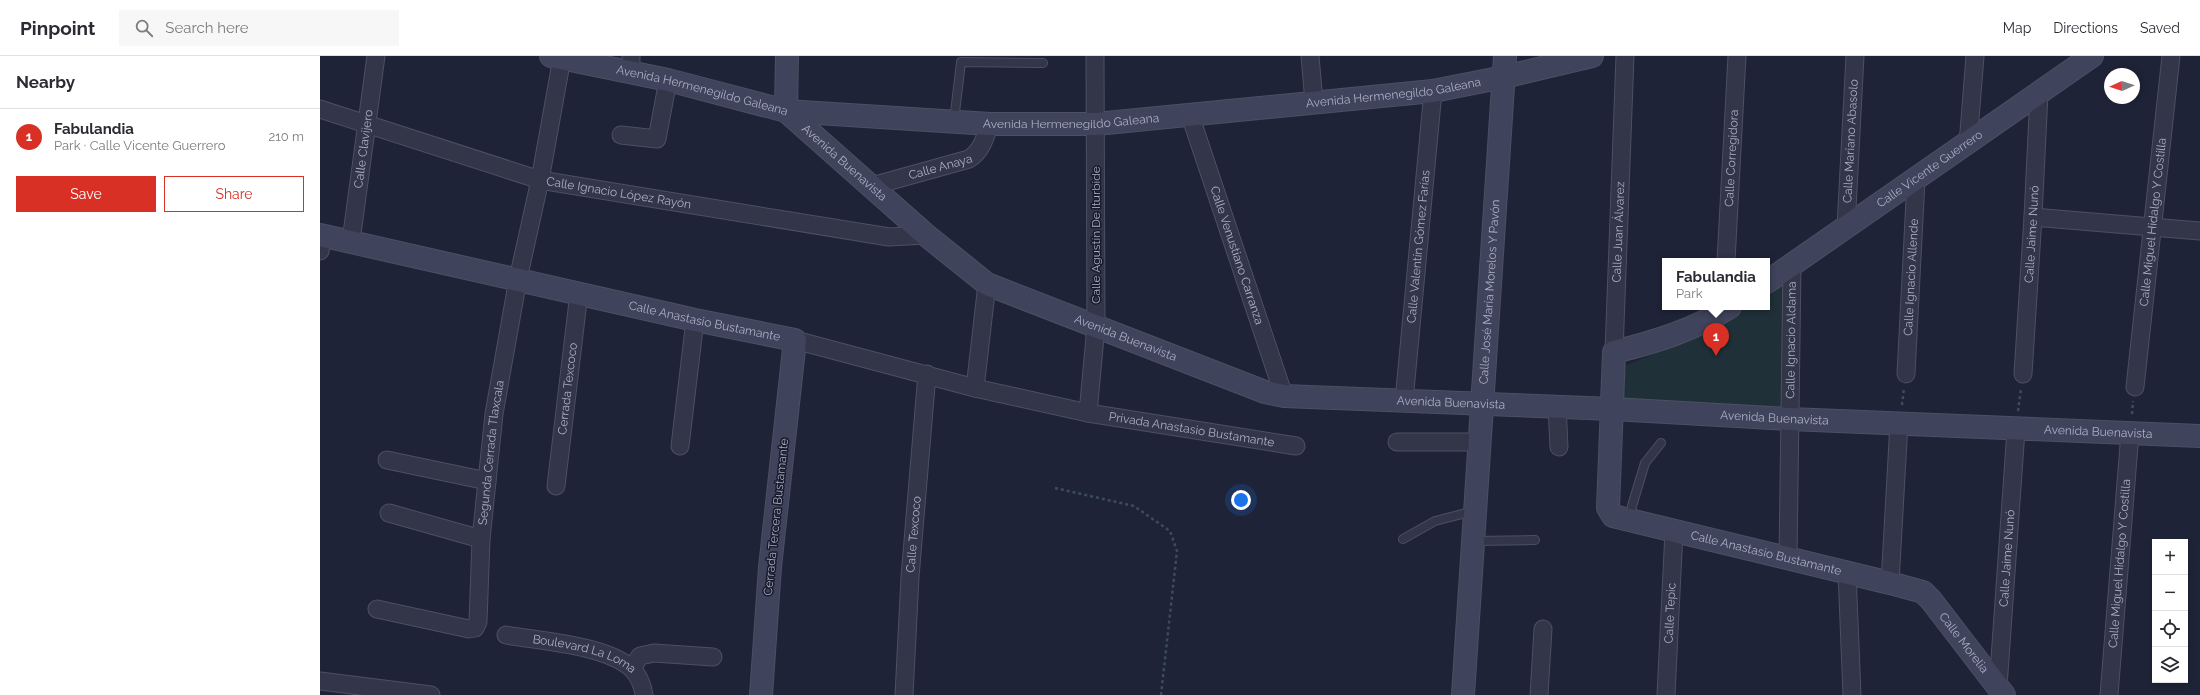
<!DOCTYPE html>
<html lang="en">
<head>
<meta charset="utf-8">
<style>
  body { margin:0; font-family:Raleway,sans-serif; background:#f7f7f7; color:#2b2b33 }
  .controls { position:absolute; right:12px; bottom:12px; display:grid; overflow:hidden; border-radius:0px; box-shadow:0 2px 6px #0003 }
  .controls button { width:36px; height:36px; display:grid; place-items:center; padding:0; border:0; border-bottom:1px solid #e1e1e2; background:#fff; color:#2b2b33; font:20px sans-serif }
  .compass { position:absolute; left:1784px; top:12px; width:36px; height:36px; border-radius:50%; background:#fff; box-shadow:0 2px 6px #0003; rotate:267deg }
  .you { position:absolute; left:921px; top:444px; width:14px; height:14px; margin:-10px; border:3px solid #fff; border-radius:50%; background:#1a73e8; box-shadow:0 0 0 6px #1a73e833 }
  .badge { display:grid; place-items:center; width:26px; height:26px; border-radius:50%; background:#d93025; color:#fff; font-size:13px; font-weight:700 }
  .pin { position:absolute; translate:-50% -33px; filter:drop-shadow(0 1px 2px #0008) }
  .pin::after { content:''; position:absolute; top:21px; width:14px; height:12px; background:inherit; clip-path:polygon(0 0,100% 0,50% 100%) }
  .popup { position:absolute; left:1342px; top:202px; width:108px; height:52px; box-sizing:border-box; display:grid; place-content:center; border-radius:0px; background:#fff; filter:drop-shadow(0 1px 3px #0005); font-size:13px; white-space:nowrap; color:#7c7c81 }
  .popup b { font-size:15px; color:#2b2b33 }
  .popup::after { content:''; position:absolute; left:50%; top:100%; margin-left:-8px; border:8px solid transparent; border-top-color:#fff }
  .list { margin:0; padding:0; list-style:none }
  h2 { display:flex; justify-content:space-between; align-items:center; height:52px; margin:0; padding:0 16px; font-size:17px }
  h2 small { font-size:13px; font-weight:400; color:#7c7c81 }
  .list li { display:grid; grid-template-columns:26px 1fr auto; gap:12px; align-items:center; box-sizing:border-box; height:56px; padding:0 16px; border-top:1px solid #e1e1e2 }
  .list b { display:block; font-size:15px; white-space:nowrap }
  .list p { margin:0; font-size:13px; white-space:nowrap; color:#7c7c81 }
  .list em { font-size:13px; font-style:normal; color:#7c7c81 }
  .actions { display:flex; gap:8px; padding:12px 16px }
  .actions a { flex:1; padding:9px 0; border:1px solid #d93025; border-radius:0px; text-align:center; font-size:14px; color:#d93025 }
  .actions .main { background:#d93025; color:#fff }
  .icon { flex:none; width:22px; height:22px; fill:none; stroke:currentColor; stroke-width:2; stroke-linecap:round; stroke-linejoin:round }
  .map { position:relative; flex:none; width:1880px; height:639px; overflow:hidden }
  header { display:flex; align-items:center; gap:24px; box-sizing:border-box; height:56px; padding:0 20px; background:#fff; border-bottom:1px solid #e1e1e2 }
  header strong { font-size:19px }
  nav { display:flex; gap:22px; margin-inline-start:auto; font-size:14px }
  .search { width:280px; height:36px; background:#f7f7f7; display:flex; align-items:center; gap:10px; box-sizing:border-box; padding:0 14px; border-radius:0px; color:#7c7c81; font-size:15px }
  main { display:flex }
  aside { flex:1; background:#fff }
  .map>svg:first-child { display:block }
</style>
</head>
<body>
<header>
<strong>Pinpoint</strong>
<div class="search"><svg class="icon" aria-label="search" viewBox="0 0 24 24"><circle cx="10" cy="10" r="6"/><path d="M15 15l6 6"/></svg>Search here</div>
<nav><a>Map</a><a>Directions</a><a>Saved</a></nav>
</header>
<main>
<aside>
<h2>Nearby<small></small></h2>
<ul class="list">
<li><span class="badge">1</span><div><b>Fabulandia</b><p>Park · Calle Vicente Guerrero</p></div><em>210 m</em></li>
</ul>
<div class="actions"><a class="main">Save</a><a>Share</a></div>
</aside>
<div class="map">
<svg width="1880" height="639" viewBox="0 0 1880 639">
  <rect width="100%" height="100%" fill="#1e2337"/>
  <polygon fill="#203038" points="1465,226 1461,355 1298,349 1300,312 1397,271 1428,251 1447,251 1447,238"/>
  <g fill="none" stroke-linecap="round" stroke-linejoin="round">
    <defs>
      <g id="lane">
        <polyline points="634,65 641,6 723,7"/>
        <polyline points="1310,463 1312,450 1325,407 1341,387"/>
        <polyline points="1083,483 1115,465 1154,455"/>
        <polyline points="1153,485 1215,484"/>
      </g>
      <g id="street">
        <polyline points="990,0 994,46"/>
        <polyline points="311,16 311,0"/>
        <path id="s1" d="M0,53L220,124L569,181L606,179"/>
        <path id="s2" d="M870,59L964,340"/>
        <polyline points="301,79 337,83 348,24"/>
        <polyline points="1648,88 1655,0"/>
        <path id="s3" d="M552,130L649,103C662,95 665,81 670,68"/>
        <polyline points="1713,161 1880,175"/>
        <path id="s4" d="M1526,171L1535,0"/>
        <path id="s5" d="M31,185L56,0"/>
        <polyline points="0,195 2,179"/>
        <path id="s6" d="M1406,205L1417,0"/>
        <path id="s7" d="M475,284L655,332L768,357L976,390"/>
        <path id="s8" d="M1294,296L1305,0"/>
        <path id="s9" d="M1586,318L1596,124"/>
        <path id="s10" d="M1703,318L1713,161L1719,38"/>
        <path id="s11" d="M1815,331L1851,0"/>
        <polyline points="655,332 667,228"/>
        <path id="s12" d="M1084,345L1113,35"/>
        <polyline points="1237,350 1239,391"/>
        <polyline points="768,357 776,270 775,0"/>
        <polyline points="1077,386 1159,386"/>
        <polyline points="360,390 375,264"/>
        <polyline points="67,404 167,425"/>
        <path id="s13" d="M236,430L259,237"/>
        <polyline points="69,457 161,483"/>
        <path id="s14" d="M1468,503L1472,209"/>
        <polyline points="1527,516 1532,639"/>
        <polyline points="1570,527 1579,367"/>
        <path id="s15" d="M57,553L149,573L155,572L158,566L161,483L174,358L198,223L220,124L242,2"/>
        <path id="s16" d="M186,579C220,585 285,589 311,612C318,618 323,630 324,639"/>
        <polyline points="312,612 320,600 334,597 393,601"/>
        <polyline points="0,625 111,639"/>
        <path id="s17" d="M1678,631L1696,374"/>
        <path id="s18" d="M584,639L590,521L607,318"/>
        <polyline points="1219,639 1223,573"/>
        <path id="s19" d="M1346,639L1354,475"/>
        <path id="s20" d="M1789,639L1810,377"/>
      </g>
      <g id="secondary">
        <path id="s21" d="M231,0L348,24L466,55L670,68H776L1113,35L1184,21L1272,0"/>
        <path id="s22" d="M466,55L606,179L667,228L945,336L964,340L1293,353L1470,363L1880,380"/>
        <polyline points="466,55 467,0"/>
        <path id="s23" d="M0,179L375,264L475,284L450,511L441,639"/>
        <path id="s24" d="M1447,226L1772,0"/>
        <path id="s25" d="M1410,251C1374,274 1335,286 1294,296L1288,452L1293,460L1570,527L1603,536L1611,544L1684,639"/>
        <path id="s26" d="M1143,639L1185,0"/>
      </g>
    </defs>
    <use href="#lane" stroke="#4c5063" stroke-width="10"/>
    <use href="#street" stroke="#4c5063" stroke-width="19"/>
    <use href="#secondary" stroke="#4c5063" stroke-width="24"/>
    <g stroke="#3d4d56" stroke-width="2.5" stroke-dasharray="3 3" stroke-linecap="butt">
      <polyline points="1582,349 1584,332"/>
      <polyline points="1698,355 1701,333"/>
      <polyline points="1812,358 1813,345"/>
      <polyline points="735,432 814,450 850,475 857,495 841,639"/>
    </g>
    <use href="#lane" stroke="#323648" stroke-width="8"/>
    <use href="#street" stroke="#323648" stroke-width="17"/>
    <use href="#secondary" stroke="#3f435b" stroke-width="22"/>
  </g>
  <g text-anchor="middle" stroke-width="3" stroke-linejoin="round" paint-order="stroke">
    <g font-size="12" fill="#abafc5" stroke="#171b2c">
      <text dy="4" stroke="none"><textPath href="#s21" startOffset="155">Avenida Hermenegildo Galeana</textPath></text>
      <text dy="4" stroke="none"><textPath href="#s21" startOffset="851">Avenida Hermenegildo Galeana</textPath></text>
      <text dy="4" stroke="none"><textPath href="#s21" startOffset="527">Avenida Hermenegildo Galeana</textPath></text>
      <text dy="4" stroke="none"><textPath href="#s4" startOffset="86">Calle Mariano Abasolo</textPath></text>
      <text dy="4" stroke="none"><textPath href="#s5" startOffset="93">Calle Clavijero</textPath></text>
      <text dy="4" stroke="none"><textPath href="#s6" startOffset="103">Calle Corregidora</textPath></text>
      <text dy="4" stroke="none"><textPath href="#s22" startOffset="78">Avenida Buenavista</textPath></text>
      <text dy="4" stroke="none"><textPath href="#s3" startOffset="71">Calle Anaya</textPath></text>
      <text dy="4" stroke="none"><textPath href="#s24" startOffset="198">Calle Vicente Guerrero</textPath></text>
      <text dy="4" stroke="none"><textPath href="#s1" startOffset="311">Calle Ignacio López Rayón</textPath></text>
      <text dy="4" stroke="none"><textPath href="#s11" startOffset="166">Calle Miguel Hidalgo Y Costilla</textPath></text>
      <text dy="4" stroke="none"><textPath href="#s8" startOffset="120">Calle Juan Álvarez</textPath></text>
      <text dy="4" stroke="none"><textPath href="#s10" startOffset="140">Calle Jaime Nunó</textPath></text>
      <text transform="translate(776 179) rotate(-90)" y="4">Calle Agustín De Iturbide</text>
      <text dy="4" stroke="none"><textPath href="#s12" startOffset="155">Calle Valentín Gómez Farías</textPath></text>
      <text dy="4" stroke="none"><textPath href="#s2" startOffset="148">Calle Venustiano Carranza</textPath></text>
      <text dy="4" stroke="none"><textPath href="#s9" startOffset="97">Calle Ignacio Allende</textPath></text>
      <text dy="4" stroke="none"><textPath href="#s26" startOffset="404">Calle José María Morelos Y Pavón</textPath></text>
      <text dy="4" stroke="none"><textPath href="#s23" startOffset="394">Calle Anastasio Bustamante</textPath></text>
      <text dy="4" stroke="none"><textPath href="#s22" startOffset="414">Avenida Buenavista</textPath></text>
      <text dy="4" stroke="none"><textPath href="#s14" startOffset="219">Calle Ignacio Aldama</textPath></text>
      <text dy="4" stroke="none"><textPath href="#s13" startOffset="98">Cerrada Texcoco</textPath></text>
      <text dy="4" stroke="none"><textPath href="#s22" startOffset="750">Avenida Buenavista</textPath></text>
      <text dy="4" stroke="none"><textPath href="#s22" startOffset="1074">Avenida Buenavista</textPath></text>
      <text dy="4" stroke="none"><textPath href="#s7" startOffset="407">Privada Anastasio Bustamante</textPath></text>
      <text dy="4" stroke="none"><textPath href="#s22" startOffset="1398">Avenida Buenavista</textPath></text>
      <text dy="4" stroke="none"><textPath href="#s15" startOffset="277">Segunda Cerrada Tlaxcala</textPath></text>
      <text transform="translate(456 461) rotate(-84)" y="4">Cerrada Tercera Bustamante</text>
      <text dy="4" stroke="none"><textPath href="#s18" startOffset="161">Calle Texcoco</textPath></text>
      <text dy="4" stroke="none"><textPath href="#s25" startOffset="448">Calle Anastasio Bustamante</textPath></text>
      <text dy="4" stroke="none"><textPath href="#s17" startOffset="129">Calle Jaime Nunó</textPath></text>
      <text dy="4" stroke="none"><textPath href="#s20" startOffset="132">Calle Miguel Hidalgo Y Costilla</textPath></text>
      <text dy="4" stroke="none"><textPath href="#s19" startOffset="82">Calle Tepic</textPath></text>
      <text dy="4" stroke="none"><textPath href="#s25" startOffset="675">Calle Morelia</textPath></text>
      <text dy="4" stroke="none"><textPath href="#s16" startOffset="81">Boulevard La Loma</textPath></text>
    </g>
  </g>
</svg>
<div class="controls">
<button>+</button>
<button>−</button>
<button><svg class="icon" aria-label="locate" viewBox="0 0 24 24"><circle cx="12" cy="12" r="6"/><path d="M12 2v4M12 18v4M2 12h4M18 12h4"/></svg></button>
<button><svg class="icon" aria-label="layers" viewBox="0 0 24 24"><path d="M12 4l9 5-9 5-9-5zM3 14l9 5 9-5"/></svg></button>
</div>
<svg class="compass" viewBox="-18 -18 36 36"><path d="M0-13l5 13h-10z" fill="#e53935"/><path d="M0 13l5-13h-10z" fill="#7c7c81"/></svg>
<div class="you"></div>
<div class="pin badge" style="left:1396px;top:300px">1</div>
<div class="popup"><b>Fabulandia</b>Park</div>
</div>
</main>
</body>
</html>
